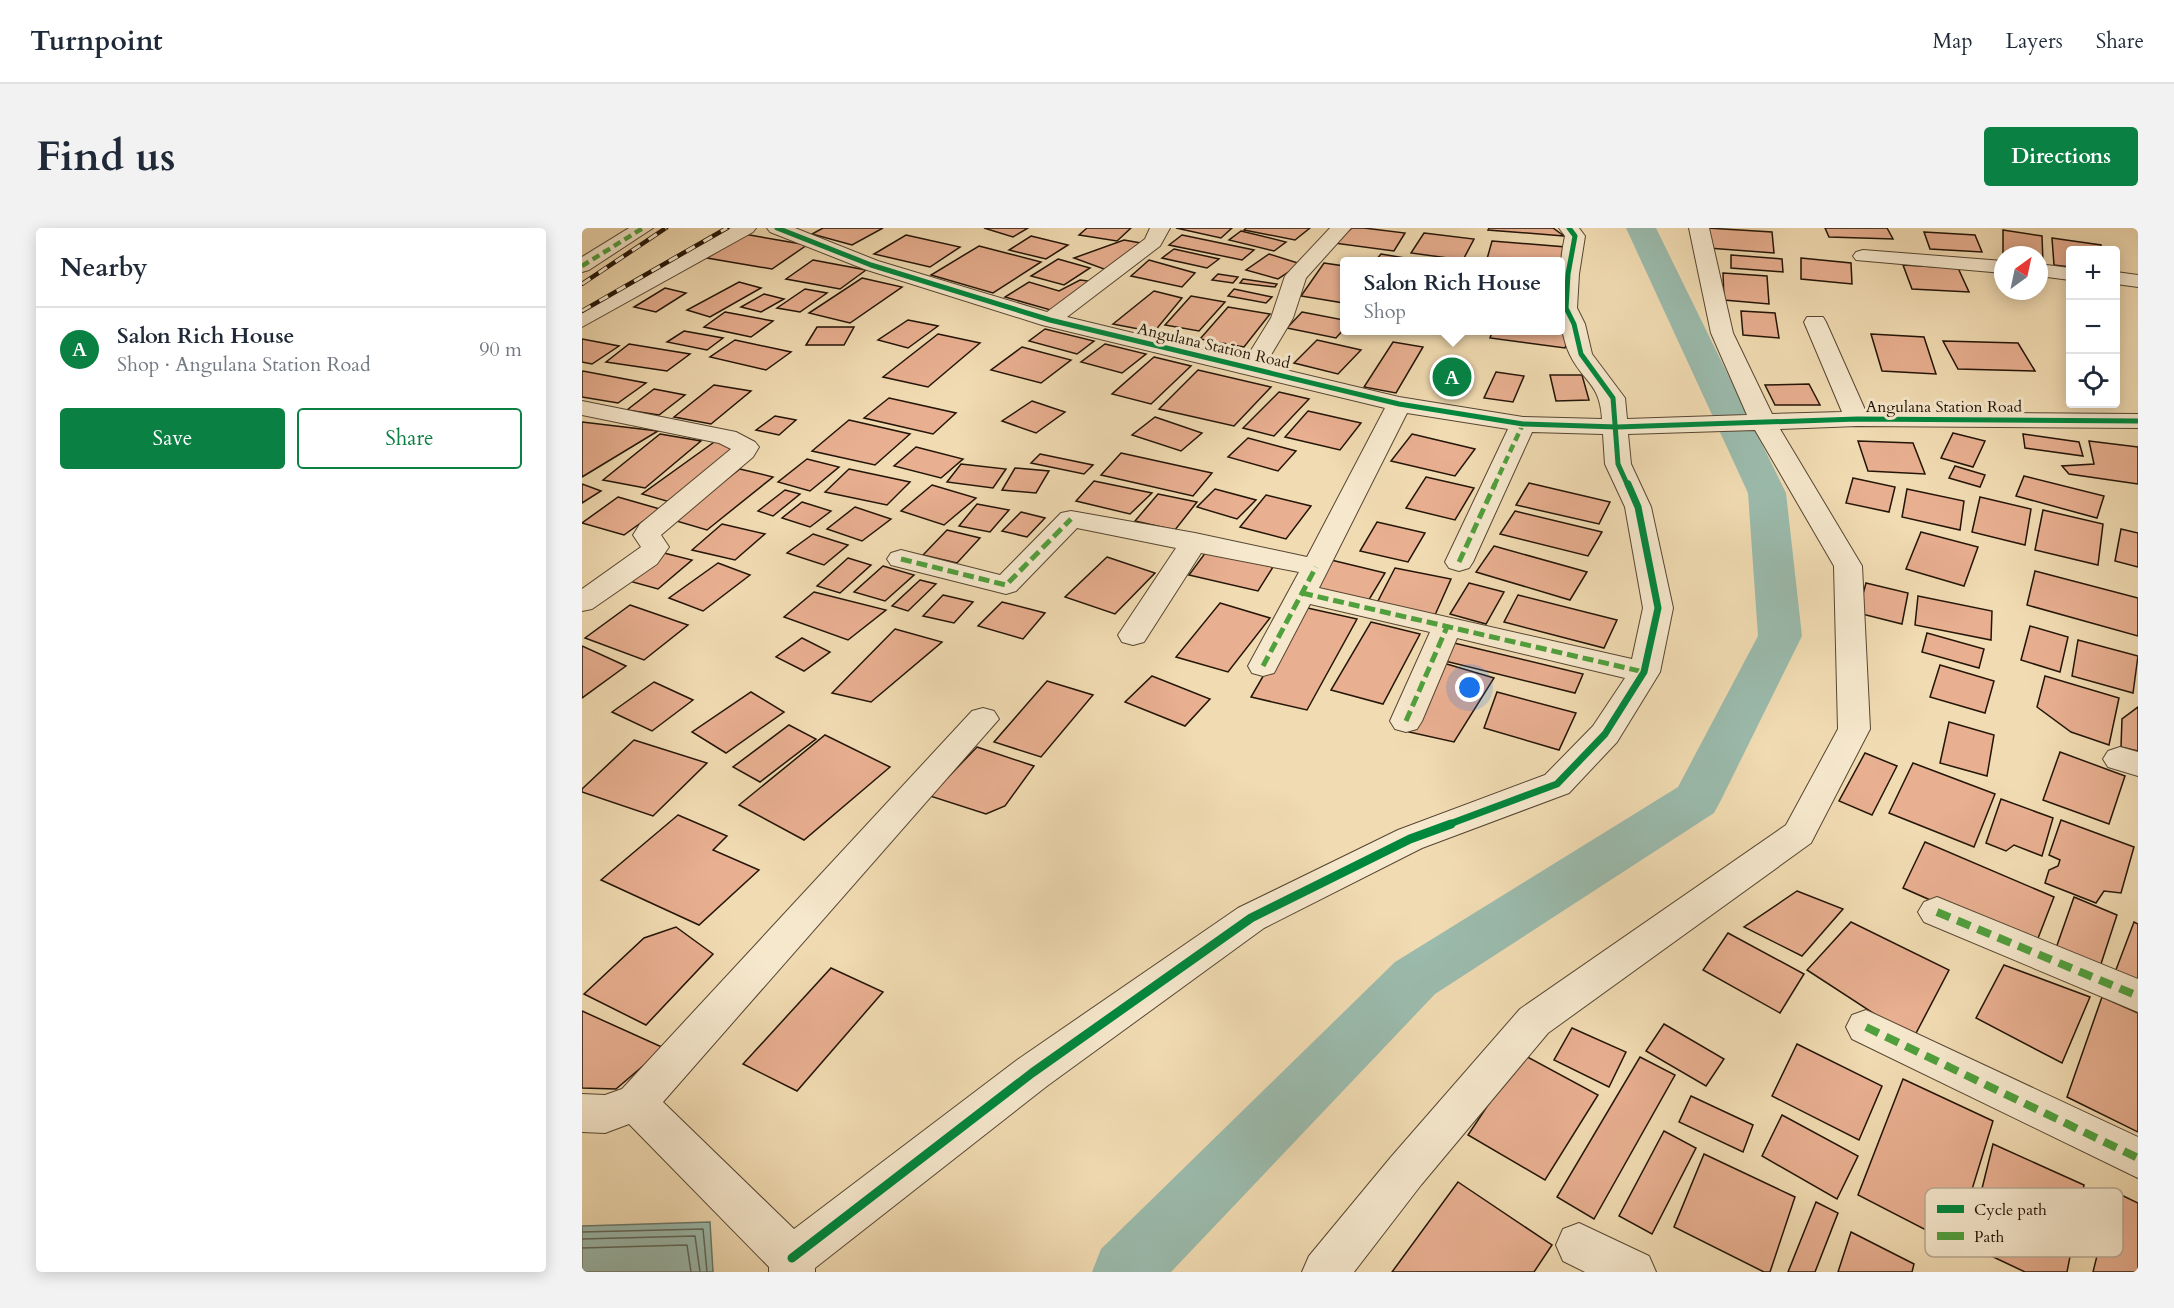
<!DOCTYPE html>
<html lang="en">
<head>
<meta charset="utf-8">
<style>
  body { margin:0; font-family:Cardo,serif; background:#f2f2f3; color:#1f2937 }
  .controls { position:absolute; right:18px; top:18px; display:grid; overflow:hidden; border-radius:6px; box-shadow:0 3px 15px #0003 }
  .controls button { width:54px; height:54px; display:grid; place-items:center; padding:0; border:0; border-bottom:2px solid #e0e1e3; background:#fff; color:#1f2937; font:30px sans-serif }
  .compass { position:absolute; left:1412px; top:18px; width:54px; height:54px; border-radius:50%; background:#fff; box-shadow:0 3px 15px #0003; rotate:33deg }
  .you { position:absolute; left:888px; top:460px; width:21px; height:21px; margin:-15px; border:4px solid #fff; border-radius:50%; background:#1a73e8; box-shadow:0 0 0 9px #1a73e833 }
  .badge { display:grid; place-items:center; width:39px; height:39px; border-radius:50%; background:#0b8043; color:#fff; font-size:20px; font-weight:700 }
  .pin { position:absolute; translate:-50% -50%; border:3px solid #fff; box-shadow:0 2px 6px #0006 }
  .popup { position:absolute; left:758px; top:29px; width:225px; height:78px; box-sizing:border-box; display:grid; place-content:center; border-radius:6px; background:#fff; filter:drop-shadow(0 2px 4px #0005); font-size:20px; white-space:nowrap; color:#747a83 }
  .popup b { font-size:22px; color:#1f2937 }
  .popup::after { content:''; position:absolute; left:50%; top:100%; margin-left:-12px; border:12px solid transparent; border-top-color:#fff }
  .list { margin:0; padding:0; list-style:none }
  h2 { display:flex; justify-content:space-between; align-items:center; height:78px; margin:0; padding:0 24px; font-size:26px }
  h2 small { font-size:20px; font-weight:400; color:#747a83 }
  .list li { display:grid; grid-template-columns:39px 1fr auto; gap:18px; align-items:center; box-sizing:border-box; height:84px; padding:0 24px; border-top:2px solid #e0e1e3 }
  .list b { display:block; font-size:22px; white-space:nowrap }
  .list p { margin:0; font-size:20px; white-space:nowrap; color:#747a83 }
  .list em { font-size:20px; font-style:normal; color:#747a83 }
  .actions { display:flex; gap:12px; padding:18px 24px }
  .actions a { flex:1; padding:14px 0; border:2px solid #0b8043; border-radius:6px; text-align:center; font-size:21px; color:#0b8043 }
  .actions .main { background:#0b8043; color:#fff }
  .icon { flex:none; width:33px; height:33px; fill:none; stroke:currentColor; stroke-width:2; stroke-linecap:round; stroke-linejoin:round }
  .map { position:relative; flex:none; width:1556px; height:1044px; overflow:hidden; border-radius:6px }
  header { display:flex; align-items:center; gap:36px; box-sizing:border-box; height:84px; padding:0 30px; background:#fff; border-bottom:2px solid #e0e1e3 }
  header strong { font-size:28px }
  nav { display:flex; gap:33px; margin-inline-start:auto; font-size:21px }
  .intro { display:flex; align-items:center; justify-content:space-between; box-sizing:border-box; height:144px; padding:0 36px }
  h1 { margin:0; font-size:42px }
  .button { padding:15px 27px; border-radius:6px; background:#0b8043; color:#fff; font-size:21px; font-weight:700 }
  main { display:flex; gap:36px; padding:0 36px }
  aside { flex:1; background:#fff; border-radius:6px; box-shadow:0 3px 15px #0003 }
  .map>svg:first-child { display:block }
</style>
</head>
<body>
<header>
<strong>Turnpoint</strong>
<nav><a>Map</a><a>Layers</a><a>Share</a></nav>
</header>
<div class="intro"><h1>Find us</h1><a class="button">Directions</a></div>
<main>
<aside>
<h2>Nearby<small></small></h2>
<ul class="list">
<li><span class="badge">A</span><div><b>Salon Rich House</b><p>Shop · Angulana Station Road</p></div><em>90 m</em></li>
</ul>
<div class="actions"><a class="main">Save</a><a>Share</a></div>
</aside>
<div class="map">
<svg width="1556" height="1044" viewBox="0 0 1556 1044">
  <rect width="100%" height="100%" fill="#f1dbb2"/>
  <filter id="stains"><feTurbulence type="fractalNoise" baseFrequency=".00333" numOctaves="4"/><feColorMatrix values="0 0 0 0 .2 0 0 0 0 .09 0 0 0 0 .02 0 0 0 .5 -.17"/></filter>
  <radialGradient id="worn" r=".72"><stop offset=".6" stop-color="#630" stop-opacity="0"/><stop offset="1" stop-color="#630" stop-opacity=".3"/></radialGradient>
  <polygon fill="#9bbbad" stroke="#6b796b" stroke-width="1.5" points="128,994 131,1044 0,1044 0,998"/>
  <g fill="none" stroke-linecap="round" stroke-linejoin="round">
    <g stroke="#5f685a" stroke-width="1.5">
      <polyline points="0,1004 121,1001 125,1044"/>
      <polyline points="0,1011 113,1008 118,1044"/>
      <polyline points="0,1020 105,1017 109,1044"/>
    </g>
    <polygon fill="#9bbbad" fill-rule="evenodd" points="1044,0 1074,0 1204,265 1220,408 1139,572 1132,585 853,766 589,1044 510,1044 519,1021 813,734 1096,559 1176,408 1166,265"/>
  </g>
  <g fill="#e8af90" stroke="#231507" stroke-width="1.5">
    <polygon points="241,0 301,0 270,17 230,6"/>
    <polygon points="402,0 446,0 431,9"/>
    <polygon points="505,0 549,0 535,13 497,7"/>
    <polygon points="594,0 650,0 639,10"/>
    <polygon points="664,0 728,0 713,12 662,2"/>
    <polygon points="770,0 782,0 823,5 812,23 752,15"/>
    <polygon points="907,0 971,0 982,8 906,2"/>
    <polygon points="1125,0 1190,4 1192,25 1126,20"/>
    <polygon points="1243,0 1305,0 1311,11 1247,9"/>
    <polygon points="1421,2 1460,8 1461,35 1457,35 1457,27 1421,27"/>
    <polygon points="659,3 704,14 692,23 647,12"/>
    <polygon points="1342,4 1393,7 1400,24 1348,21"/>
    <polygon points="842,5 892,11 881,32 829,25"/>
    <polygon points="162,6 225,17 190,41 125,30"/>
    <polygon points="324,7 378,19 348,39 292,26"/>
    <polygon points="600,7 672,22 660,32 587,17"/>
    <polygon points="449,8 486,17 464,31 427,22"/>
    <polygon points="1470,10 1519,17 1519,22 1488,22 1488,39 1472,37"/>
    <polygon points="542,12 559,15 530,44 492,30"/>
    <polygon points="910,13 984,19 978,41 978,33 905,31"/>
    <polygon points="397,18 459,34 411,65 349,47"/>
    <polygon points="592,21 637,31 625,40 580,30"/>
    <polygon points="687,26 719,36 696,51 664,42"/>
    <polygon points="799,26 841,33 793,33"/>
    <polygon points="1149,27 1200,31 1201,44 1149,40"/>
    <polygon points="1219,30 1269,35 1270,56 1219,51"/>
    <polygon points="476,31 508,40 482,57 449,48"/>
    <polygon points="231,32 284,42 258,61 204,51"/>
    <polygon points="567,32 613,45 600,59 549,48"/>
    <polygon points="742,35 762,38 762,75 719,68"/>
    <polygon points="1321,37 1376,40 1387,64 1330,61"/>
    <polygon points="1141,45 1185,48 1187,76 1142,72"/>
    <polygon points="636,46 656,49 651,55 630,52"/>
    <polygon points="280,50 320,59 268,95 227,85"/>
    <polygon points="661,51 695,56 693,59 658,55"/>
    <polygon points="498,52 514,54 472,83 423,69 447,54 477,63"/>
    <polygon points="157,54 179,60 128,89 105,82"/>
    <polygon points="83,60 104,65 74,84 52,79"/>
    <polygon points="223,61 245,65 218,84 195,80"/>
    <polygon points="652,61 690,69 684,75 646,68"/>
    <polygon points="572,63 600,70 572,104 531,96"/>
    <polygon points="182,66 202,71 179,84 159,79"/>
    <polygon points="609,68 643,74 617,103 583,97"/>
    <polygon points="646,79 688,86 662,119 618,111"/>
    <polygon points="1159,83 1193,85 1197,110 1161,107"/>
    <polygon points="143,84 191,93 169,109 122,99"/>
    <polygon points="720,84 762,92 762,101 754,110 705,100"/>
    <polygon points="326,92 356,98 326,120 296,112"/>
    <polygon points="235,99 272,99 262,117 224,117"/>
    <polygon points="978,100 989,102 983,120 908,110 911,102 978,102"/>
    <polygon points="463,101 512,113 495,126 447,113"/>
    <polygon points="102,103 141,110 125,122 85,114"/>
    <polygon points="356,106 398,115 346,159 301,149"/>
    <polygon points="1289,106 1342,109 1354,146 1300,143"/>
    <polygon points="0,111 37,118 10,136 0,134"/>
    <polygon points="153,112 209,124 184,142 128,129"/>
    <polygon points="735,112 779,122 756,146 712,135"/>
    <polygon points="1361,113 1436,115 1453,143 1376,141"/>
    <polygon points="811,114 841,119 814,165 782,159"/>
    <polygon points="47,116 108,126 85,143 24,134"/>
    <polygon points="523,116 564,126 540,145 499,134"/>
    <polygon points="440,119 489,132 459,155 409,142"/>
    <polygon points="572,129 609,138 569,176 530,166"/>
    <polygon points="616,142 689,159 652,198 577,181"/>
    <polygon points="0,144 1,143 64,155 36,175 0,169"/>
    <polygon points="914,144 942,148 931,174 902,170"/>
    <polygon points="968,147 1000,147 1007,172 974,173"/>
    <polygon points="1227,156 1238,177 1193,177 1183,157"/>
    <polygon points="132,157 169,163 129,196 92,189"/>
    <polygon points="72,161 103,167 77,187 45,182"/>
    <polygon points="697,164 727,171 692,208 661,200"/>
    <polygon points="307,170 374,185 351,206 282,190"/>
    <polygon points="450,173 483,184 454,205 420,193"/>
    <polygon points="726,183 779,195 758,222 703,209"/>
    <polygon points="193,188 214,192 197,207 174,202"/>
    <polygon points="573,189 620,205 599,223 550,207"/>
    <polygon points="267,192 328,206 293,237 230,223"/>
    <polygon points="0,194 76,203 0,249"/>
    <polygon points="1371,205 1403,213 1391,239 1359,230"/>
    <polygon points="78,206 119,213 63,260 21,252"/>
    <polygon points="830,206 893,221 873,248 809,233"/>
    <polygon points="1441,206 1497,214 1501,228 1443,220"/>
    <polygon points="666,210 714,223 696,243 646,229"/>
    <polygon points="135,212 161,219 88,274 60,266"/>
    <polygon points="1276,213 1331,215 1343,246 1286,243"/>
    <polygon points="1507,213 1556,219 1556,256 1487,246 1480,238 1512,236"/>
    <polygon points="334,219 381,231 359,250 312,238"/>
    <polygon points="539,225 630,245 611,268 519,247"/>
    <polygon points="458,226 511,237 502,246 449,235"/>
    <polygon points="225,231 257,239 228,263 196,254"/>
    <polygon points="379,236 424,241 411,260 365,254"/>
    <polygon points="1373,238 1403,247 1398,259 1367,250"/>
    <polygon points="433,240 467,243 454,265 420,262"/>
    <polygon points="158,241 191,249 125,302 91,292"/>
    <polygon points="267,241 328,254 305,277 243,264"/>
    <polygon points="1442,248 1522,268 1515,290 1434,268"/>
    <polygon points="844,249 892,260 873,292 824,280"/>
    <polygon points="1271,250 1313,259 1307,284 1264,275"/>
    <polygon points="512,253 570,265 548,286 494,273"/>
    <polygon points="947,255 1028,274 1017,296 934,277"/>
    <polygon points="0,256 19,263 0,275"/>
    <polygon points="350,257 394,270 362,297 319,283"/>
    <polygon points="633,261 674,272 655,291 615,279"/>
    <polygon points="1325,261 1382,273 1378,302 1320,289"/>
    <polygon points="203,262 218,266 191,288 176,283"/>
    <polygon points="576,266 615,274 593,302 553,293"/>
    <polygon points="684,267 729,278 704,311 658,299"/>
    <polygon points="36,269 78,281 42,307 0,295"/>
    <polygon points="1398,269 1449,281 1443,317 1390,304"/>
    <polygon points="220,274 249,283 228,299 200,290"/>
    <polygon points="395,276 427,282 408,304 377,298"/>
    <polygon points="273,279 309,291 280,313 245,301"/>
    <polygon points="1461,282 1521,296 1516,337 1453,322"/>
    <polygon points="933,283 1020,304 1006,328 918,306"/>
    <polygon points="439,284 463,290 445,309 420,303"/>
    <polygon points="795,294 843,305 826,334 778,323"/>
    <polygon points="140,296 183,306 153,332 110,322"/>
    <polygon points="1539,301 1556,305 1556,339 1533,333"/>
    <polygon points="365,302 398,310 375,335 341,327"/>
    <polygon points="1339,304 1396,319 1382,358 1324,341"/>
    <polygon points="231,306 266,317 242,337 205,325"/>
    <polygon points="912,318 1005,344 988,372 894,344"/>
    <polygon points="624,324 691,339 676,363 607,347"/>
    <polygon points="82,325 110,332 76,361 47,353"/>
    <polygon points="525,329 573,345 533,386 483,369"/>
    <polygon points="266,330 289,337 258,365 235,358"/>
    <polygon points="745,331 803,345 785,375 726,360"/>
    <polygon points="136,335 168,347 121,383 87,370"/>
    <polygon points="301,338 332,347 303,373 272,364"/>
    <polygon points="813,340 869,351 853,387 795,375"/>
    <polygon points="1453,343 1556,370 1556,408 1445,377"/>
    <polygon points="338,352 354,356 326,383 310,378"/>
    <polygon points="887,355 922,364 904,396 868,386"/>
    <polygon points="1284,355 1326,365 1320,396 1276,385"/>
    <polygon points="232,364 304,382 266,412 202,389"/>
    <polygon points="361,367 391,374 372,395 341,388"/>
    <polygon points="936,367 1035,392 1022,420 922,394"/>
    <polygon points="1336,368 1410,383 1409,412 1333,397"/>
    <polygon points="420,374 463,385 441,411 396,398"/>
    <polygon points="638,375 688,390 646,444 594,429"/>
    <polygon points="48,377 106,397 62,432 3,410"/>
    <polygon points="721,379 775,391 725,482 669,469"/>
    <polygon points="789,394 838,406 801,476 749,462"/>
    <polygon points="1448,398 1486,409 1478,444 1439,432"/>
    <polygon points="313,401 360,414 289,474 250,465"/>
    <polygon points="1345,405 1402,421 1397,440 1340,424"/>
    <polygon points="220,410 248,424 222,443 194,429"/>
    <polygon points="1496,412 1556,428 1551,465 1490,448"/>
    <polygon points="872,415 1001,446 993,465 863,433"/>
    <polygon points="0,418 44,438 0,470"/>
    <polygon points="858,434 912,450 872,514 827,504"/>
    <polygon points="1358,437 1412,453 1403,485 1348,469"/>
    <polygon points="570,448 628,471 603,498 543,474"/>
    <polygon points="1463,448 1537,470 1527,517 1489,504 1455,479"/>
    <polygon points="465,453 511,467 459,529 412,514"/>
    <polygon points="72,454 111,472 70,503 30,484"/>
    <polygon points="169,464 202,484 144,525 110,504"/>
    <polygon points="915,464 994,485 977,522 902,500"/>
    <polygon points="1556,479 1556,523 1539,519 1540,491"/>
    <polygon points="1367,494 1412,507 1405,548 1358,535"/>
    <polygon points="207,497 234,511 178,554 151,539"/>
    <polygon points="243,507 308,539 222,612 157,577"/>
    <polygon points="52,512 125,535 71,588 0,564 0,561"/>
    <polygon points="395,519 452,538 423,578 404,586 348,568"/>
    <polygon points="1478,524 1543,548 1527,596 1461,572"/>
    <polygon points="1283,525 1315,538 1290,587 1257,573"/>
    <polygon points="1331,535 1413,566 1392,619 1307,585"/>
    <polygon points="1419,571 1471,590 1460,628 1432,617 1424,623 1404,615"/>
    <polygon points="96,587 145,608 131,622 177,642 117,697 19,652"/>
    <polygon points="1479,592 1552,619 1539,665 1522,663 1514,675 1463,655 1467,642 1476,638 1478,632 1467,627"/>
    <polygon points="1343,614 1472,669 1453,718 1321,660"/>
    <polygon points="1215,663 1261,681 1220,728 1162,699"/>
    <polygon points="1492,669 1535,687 1517,742 1473,723"/>
    <polygon points="1269,694 1367,742 1331,811 1225,742"/>
    <polygon points="1552,694 1556,696 1556,758 1532,747"/>
    <polygon points="94,699 131,726 64,797 2,766 62,710"/>
    <polygon points="1146,705 1222,746 1198,785 1121,742"/>
    <polygon points="1422,737 1508,769 1480,835 1394,790"/>
    <polygon points="249,740 301,764 215,863 161,836"/>
    <polygon points="1520,769 1556,785 1556,904 1485,869"/>
    <polygon points="0,783 82,820 34,861 0,860"/>
    <polygon points="1082,796 1142,831 1124,858 1064,823"/>
    <polygon points="990,800 1044,824 1027,859 972,832"/>
    <polygon points="1215,816 1300,858 1277,912 1190,868"/>
    <polygon points="940,826 1016,867 963,952 886,907"/>
    <polygon points="1058,829 1093,847 1012,991 975,969"/>
    <polygon points="1321,851 1411,893 1373,1017 1276,967"/>
    <polygon points="1109,868 1171,897 1161,924 1097,894"/>
    <polygon points="1200,887 1276,928 1255,971 1180,928"/>
    <polygon points="1082,903 1114,920 1070,1006 1037,988"/>
    <polygon points="1411,916 1502,957 1485,1044 1443,1044 1386,1017"/>
    <polygon points="1122,926 1213,969 1188,1044 1182,1044 1092,999"/>
    <polygon points="876,954 970,1017 952,1044 810,1044"/>
    <polygon points="1531,963 1556,975 1556,1044 1511,1044"/>
    <polygon points="1234,974 1256,985 1233,1044 1206,1044"/>
    <polygon points="1269,1004 1332,1036 1330,1044 1256,1044"/>
  </g>
  <g fill="none" stroke-linecap="round" stroke-linejoin="round">
    <defs>
      <g id="minor">
        <polygon points="47,0 71,0 7,42 0,44 0,29"/>
        <polygon points="149,0 174,0 171,4 0,99 0,83"/>
        <path d="M185,0H213L296,33L465,84L563,11L568,0H588L578,18L485,89L663,132L689,90L703,48L748,0H769L724,50L711,90L683,137L817,169L941,189L1020,191C1018,155 1002,155 988,127C973,96 976,41 983,8L977,0H997L1003,8L997,46L995,80L1003,96L1010,126L1043,170L1045,191L1165,187L1129,105L1107,0H1127L1151,105L1190,186L1260,184L1222,94L1225,89H1241L1244,94L1284,184L1556,186V200L1275,198L1198,201L1280,338L1288,501L1229,615L966,805L839,957L772,1044H720L727,1028L809,929L938,781L1204,597L1256,501L1252,338L1173,202L1046,206L1049,236L1069,279L1091,380L1078,444L1035,514L987,565L840,620L682,700L465,858L233,1040V1044H187V1039L47,896L23,905L0,904V866L23,867L40,861L390,483L401,480L412,483L417,491L81,874L212,1001L435,832L656,680L816,602L963,547L1011,498L1043,450L875,410L840,493L835,501L824,504L813,501L808,493L848,404L728,376L692,445L681,448L670,445L666,438L717,344L619,325L562,414L551,417L540,414L536,407L594,320L495,300L434,363L424,366L309,337L305,331L309,325L319,322L418,347L479,285L489,283L613,305L725,329L803,180L460,97L282,41L188,4ZM825,185L926,201L863,334L867,340L877,343L887,340L891,334L950,204L1021,206L1023,236L1043,279L1061,380L1050,431L737,360Z"/>
        <polygon points="1281,22 1421,33 1421,45 1274,32 1271,28 1274,24"/>
        <polygon points="1457,36 1488,40 1488,52 1457,48"/>
        <polygon points="1534,44 1556,47 1556,59 1534,56"/>
        <polygon points="0,173 154,204 173,214 177,219 171,229 79,307 87,319 75,336 10,381 0,383 0,361 59,319 51,307 58,296 149,221 137,215 0,187"/>
        <polygon points="1538,519 1556,524 1556,548 1526,539 1521,531 1526,523"/>
        <polygon points="1355,669 1556,751 1556,784 1342,694 1336,684 1342,674"/>
        <polygon points="1284,782 1556,909 1556,950 1270,811 1264,799 1270,787"/>
        <polygon points="997,995 1067,1028 1074,1044 1003,1044 981,1033 974,1017 981,1001"/>
      </g>
    </defs>
    <use href="#minor" stroke="#564632" stroke-width="2"/>
    <use href="#minor" fill="#f6e8cd" fill-rule="evenodd"/>
    <defs>
      <g id="rail">
        <polyline points="0,56 84,0"/>
        <polyline points="0,83 145,0"/>
      </g>
    </defs>
    <use href="#rail" stroke="#231507" stroke-width="4.5"/>
    <use href="#rail" stroke="#f6e8cd" stroke-width="3" stroke-dasharray="10" stroke-linecap="butt"/>
    <g stroke="#50a03d" stroke-width="4.5" stroke-dasharray="8 4.5" stroke-linecap="butt">
      <polyline points="0,38 61,0"/>
      <polyline points="912,258 941,196"/>
    </g>
    <g stroke="#50a03d" stroke-width="5" stroke-dasharray="11 5" stroke-linecap="butt">
      <polyline points="319,331 424,357 489,291"/>
      <polyline points="877,334 913,256"/>
      <polyline points="720,365 1062,444"/>
      <polyline points="681,438 734,339"/>
      <polyline points="824,493 865,399"/>
    </g>
    <g stroke="#50a03d" stroke-width="8" stroke-dasharray="14 8" stroke-linecap="butt">
      <polyline points="1355,684 1556,768"/>
      <polyline points="1284,799 1556,930"/>
    </g>
    <defs>
      <g id="cycleway-far2">
        <polyline points="195,0 289,37 468,92 817,176 941,196 1035,199 1275,191 1556,193"/>
        <polyline points="987,0 993,8 986,46 984,80 992,96 999,126 1031,170 1036,236 1046,258"/>
      </g>
      <polyline id="cycleway-far1" points="865,597 975,556 1023,506 1062,444 1076,380 1056,279 1046,256"/>
      <polyline id="cycleway" points="210,1030 450,845 669,690 828,611 869,596"/>
    </defs>
    <use href="#cycleway-far2" stroke="#f6e8cd" stroke-width="8"/>
    <use href="#cycleway-far1" stroke="#f6e8cd" stroke-width="10"/>
    <use href="#cycleway" stroke="#f6e8cd" stroke-width="13"/>
    <use href="#cycleway-far2" stroke="#00873e" stroke-width="5"/>
    <use href="#cycleway-far1" stroke="#00873e" stroke-width="7"/>
    <use href="#cycleway" stroke="#00873e" stroke-width="9"/>
  </g>
  <g text-anchor="middle" stroke-width="6" stroke-linejoin="round" paint-order="stroke">
    <g font-size="16" fill="#231507" stroke="#f6e8cd">
      <text transform="translate(632 117) rotate(13)" y="6">Angulana Station Road</text>
      <text x="1362" y="184">Angulana Station Road</text>
    </g>
  </g>
  <rect x="1343" y="960" width="198" height="69" rx="9" fill="#f6e8cd" stroke="#b7a992" stroke-width="1.5"/>
  <rect x="1355" y="977" width="27" height="8" fill="#00873e"/>
  <rect x="1355" y="1004" width="27" height="8" fill="#50a03d"/>
  <g font-size="16" fill="#231507">
    <text x="1392" y="987">Cycle path</text>
    <text x="1392" y="1014">Path</text>
  </g>
  <rect width="100%" height="100%" filter="url(#stains)"/>
  <rect width="100%" height="100%" fill="url(#worn)"/>
</svg>
<div class="controls">
<button>+</button>
<button>−</button>
<button><svg class="icon" aria-label="locate" viewBox="0 0 24 24"><circle cx="12" cy="12" r="6"/><path d="M12 2v4M12 18v4M2 12h4M18 12h4"/></svg></button>
</div>
<svg class="compass" viewBox="-18 -18 36 36"><path d="M0-13l5 13h-10z" fill="#e53935"/><path d="M0 13l5-13h-10z" fill="#747a83"/></svg>
<div class="you"></div>
<div class="pin badge" style="left:870px;top:149px">A</div>
<div class="popup"><b>Salon Rich House</b>Shop</div>
</div>
</main>
</body>
</html>
